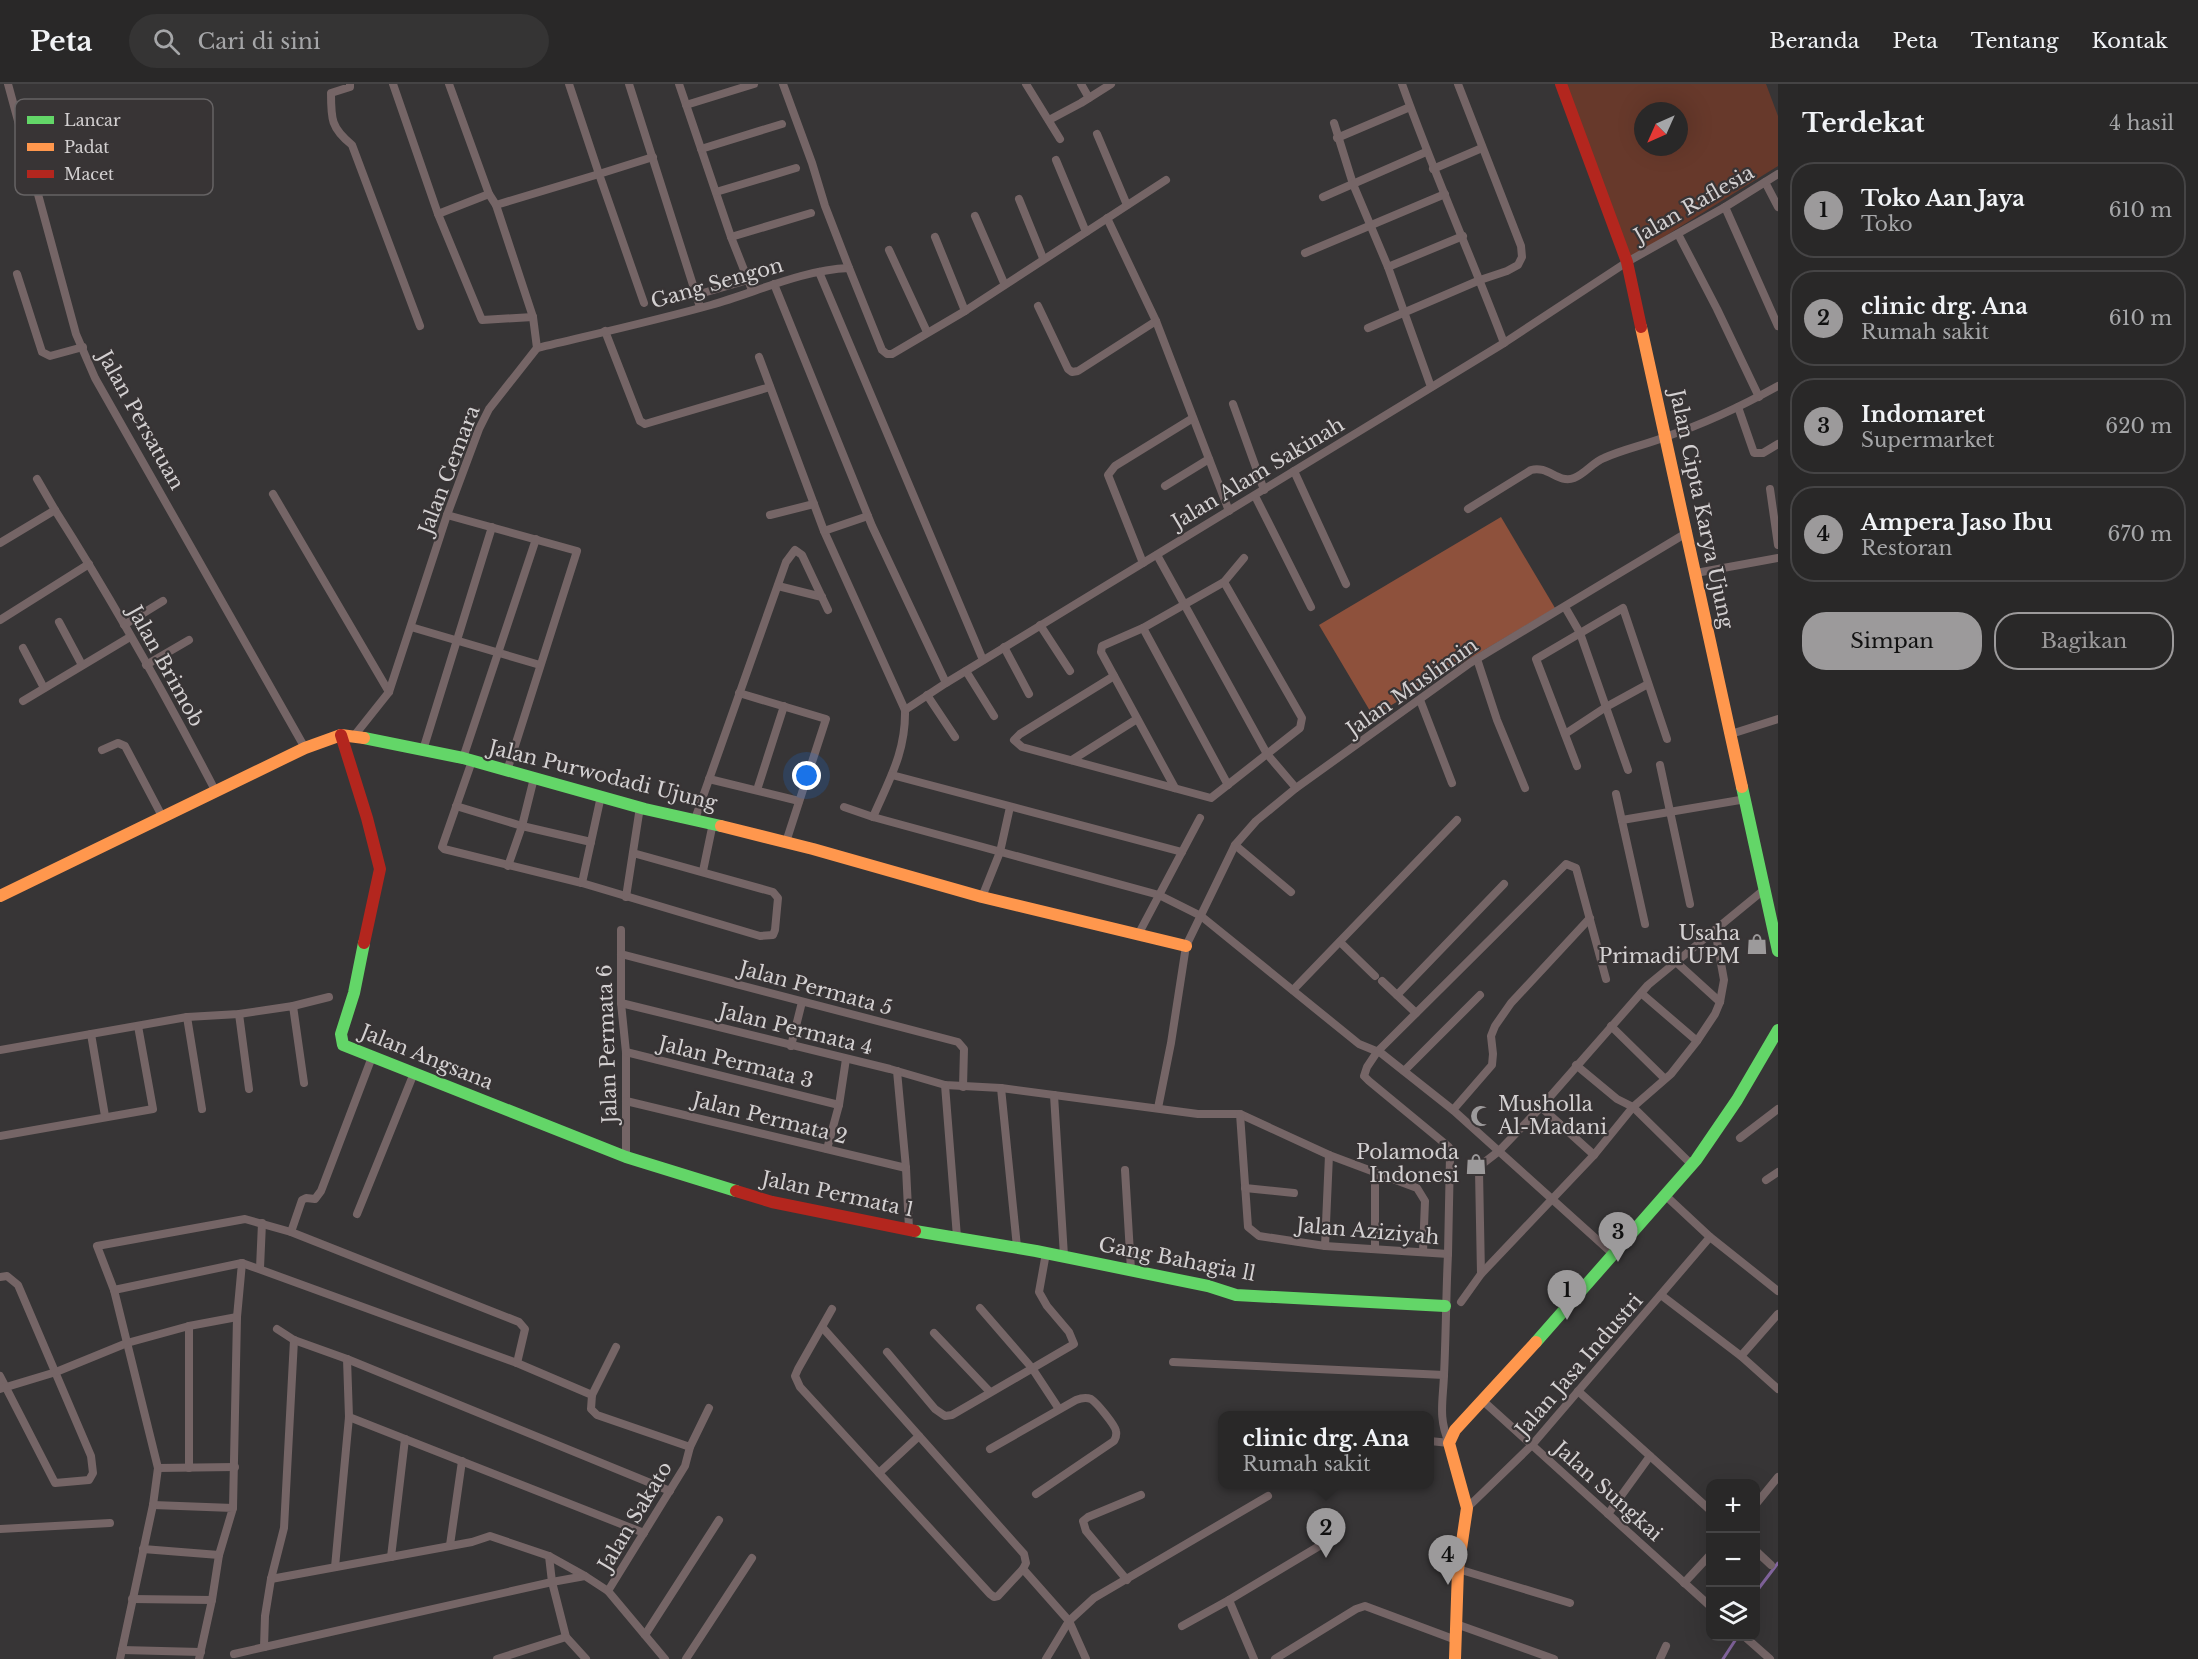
<!DOCTYPE html>
<html lang="id">
<head>
<meta charset="utf-8">
<style>
  body { margin:0; font-family:"Libre Baskerville",serif; background:#353434; color:#f1f3f6 }
  .controls { position:absolute; right:18px; bottom:18px; display:grid; overflow:hidden; border-radius:12px; box-shadow:0 6px 24px #0002 }
  .controls button { width:54px; height:54px; display:grid; place-items:center; padding:0; border:0; border-bottom:2px solid #454445; background:#292828; color:#f1f3f6; font:30px sans-serif }
  .compass { position:absolute; left:1634px; top:18px; width:54px; height:54px; border-radius:50%; background:#292828; box-shadow:0 6px 24px #0002; rotate:225deg }
  .you { position:absolute; left:807px; top:692px; width:21px; height:21px; margin:-15px; border:4px solid #fff; border-radius:50%; background:#1a73e8; box-shadow:0 0 0 9px #1a73e833 }
  .badge { display:grid; place-items:center; width:39px; height:39px; border-radius:50%; background:#9c9a9b; color:#111; font-size:20px; font-weight:700 }
  .pin { position:absolute; translate:-50% -50px; filter:drop-shadow(0 2px 3px #0008) }
  .pin::after { content:''; position:absolute; top:32px; width:21px; height:18px; background:inherit; clip-path:polygon(0 0,100% 0,50% 100%) }
  .popup { position:absolute; left:1218px; top:1327px; width:216px; height:78px; box-sizing:border-box; display:grid; place-content:center; border-radius:12px; background:#292828; filter:drop-shadow(0 2px 4px #0005); font-size:20px; white-space:nowrap; color:#a5a6a8 }
  .popup b { font-size:22px; color:#f1f3f6 }
  .popup::after { content:''; position:absolute; left:50%; top:100%; margin-left:-12px; border:12px solid transparent; border-top-color:#292828 }
  .list { margin:0; padding:0; list-style:none }
  h2 { display:flex; justify-content:space-between; align-items:center; height:78px; margin:0; padding:0 24px; font-size:26px }
  h2 small { font-size:20px; font-weight:400; color:#a5a6a8 }
  .list li { display:grid; grid-template-columns:39px 1fr auto; gap:18px; align-items:center; box-sizing:border-box; height:96px; margin:0 12px 12px; padding:0 12px; border:2px solid #454445; border-radius:24px }
  .list b { display:block; font-size:22px; white-space:nowrap }
  .list p { margin:0; font-size:20px; white-space:nowrap; color:#a5a6a8 }
  .list em { font-size:20px; font-style:normal; color:#a5a6a8 }
  .actions { display:flex; gap:12px; padding:18px 24px }
  .actions a { flex:1; padding:14px 0; border:2px solid #9c9a9b; border-radius:24px; text-align:center; font-size:21px; color:#9c9a9b }
  .actions .main { background:#9c9a9b; color:#111 }
  .icon { flex:none; width:33px; height:33px; fill:none; stroke:currentColor; stroke-width:2; stroke-linecap:round; stroke-linejoin:round }
  .map { position:relative; flex:none; width:1778px; height:1575px; overflow:hidden }
  header { display:flex; align-items:center; gap:36px; box-sizing:border-box; height:84px; padding:0 30px; background:#292828; border-bottom:2px solid #454445 }
  header strong { font-size:28px }
  nav { display:flex; gap:33px; margin-inline-start:auto; font-size:21px }
  .search { width:420px; height:54px; background:#353434; display:flex; align-items:center; gap:15px; box-sizing:border-box; padding:0 21px; border-radius:33px; color:#a5a6a8; font-size:22px }
  main { display:flex }
  aside { flex:1; background:#292828 }
  .map>svg:first-child { display:block }
</style>
</head>
<body>
<header>
<strong>Peta</strong>
<div class="search"><svg class="icon" aria-label="search" viewBox="0 0 24 24"><circle cx="10" cy="10" r="6"/><path d="M15 15l6 6"/></svg>Cari di sini</div>
<nav><a>Beranda</a><a>Peta</a><a>Tentang</a><a>Kontak</a></nav>
</header>
<main>
<div class="map">
<svg width="1778" height="1575" viewBox="0 0 1778 1575">
  <rect width="100%" height="100%" fill="#373536"/>
  <path fill="#67392b" fill-rule="evenodd" d="M1559,0H1766L1778,32V82L1625,177ZM1643,27H1679V63H1643Z"/>
  <polygon fill="#8e513c" points="1501,433 1555,524 1373,632 1319,541"/>
  <g fill="none" stroke-linecap="round" stroke-linejoin="round">
    <g stroke="#8466a0" stroke-width="3">
      <polyline points="1756,1508 1778,1479"/>
      <polyline points="1723,1575 1738,1552"/>
    </g>
    <g stroke="#756566" stroke-width="8">
      <polyline points="8,0 76,250 95,294 305,664"/>
      <path d="M350,0V3L331,9C331,35 331,44 352,61L420,242"/>
      <polyline points="393,0 438,130 481,234 482,236 533,233"/>
      <polyline points="629,0 700,223"/>
      <polyline points="679,0 731,153 752,206"/>
      <polyline points="783,0 812,79 825,122 849,184"/>
      <polyline points="1026,0 1060,55"/>
      <polyline points="1081,0 1089,14"/>
      <path d="M1402,0C1433,87 1471,172 1504,259"/>
      <polyline points="686,21 754,0"/>
      <polyline points="1049,36 1081,19 1111,0"/>
      <polyline points="1334,39 1353,100 1388,183 1431,303"/>
      <polyline points="1097,50 1127,121"/>
      <polyline points="1337,54 1410,23"/>
      <polyline points="701,65 782,40"/>
      <polyline points="1056,76 1086,148"/>
      <polyline points="1433,85 1482,64"/>
      <polyline points="1765,98 1778,123"/>
      <polyline points="716,108 796,84"/>
      <polyline points="1323,113 1426,68"/>
      <polyline points="1019,115 1043,174"/>
      <polyline points="496,121 599,90 569,0"/>
      <polyline points="1725,123 1778,242"/>
      <polyline points="438,130 489,110"/>
      <polyline points="975,132 1004,199"/>
      <polyline points="1107,134 1156,237 1229,427"/>
      <polyline points="1678,150 1717,225 1759,313"/>
      <polyline points="731,153 811,129"/>
      <polyline points="935,153 965,227"/>
      <polyline points="889,166 927,248"/>
      <polyline points="1305,169 1445,110"/>
      <polyline points="1388,183 1463,152"/>
      <polyline points="819,188 983,576"/>
      <polyline points="17,190 42,268 50,272 83,263"/>
      <polyline points="774,200 872,442 946,599"/>
      <polyline points="696,211 748,196"/>
      <polyline points="644,219 599,90 653,73"/>
      <polyline points="1038,222 1068,285 1072,288 1078,287 1156,237"/>
      <polyline points="1368,244 1480,196 1507,187 1518,181 1522,173 1521,162 1458,0"/>
      <polyline points="605,247 640,337 645,340 770,303"/>
      <path d="M537,264C595,250 654,237 711,221C757,208 802,186 849,184L882,266L887,270H892L965,227L1166,96"/>
      <path d="M759,273L824,447L905,626C906,668 889,696 873,733"/>
      <polyline points="1233,320 1264,406"/>
      <polyline points="1738,323 1754,369 1763,369 1778,360"/>
      <polyline points="1294,387 1346,500"/>
      <polyline points="37,395 55,426"/>
      <polyline points="1165,402 1209,375"/>
      <polyline points="1770,405 1778,461"/>
      <polyline points="273,410 389,608"/>
      <polyline points="1255,412 1311,523"/>
      <path d="M1468,425L1531,386C1548,381 1558,400 1574,394C1585,390 1593,378 1604,374C1624,365 1645,361 1665,353C1704,340 1742,322 1778,302"/>
      <polyline points="447,431 577,467 507,687"/>
      <polyline points="770,431 814,420"/>
      <polyline points="824,447 868,432"/>
      <path d="M0,459L55,426C113,517 166,612 216,708"/>
      <polyline points="1157,471 1267,670 1296,704"/>
      <polyline points="1143,479 1108,391 1115,382 1193,334"/>
      <polyline points="1696,489 1778,474"/>
      <polyline points="778,502 822,513"/>
      <polyline points="1565,523 1580,549 1628,686"/>
      <polyline points="0,536 89,480"/>
      <polyline points="59,538 82,581"/>
      <polyline points="124,541 163,517"/>
      <polyline points="1040,541 1070,587"/>
      <polyline points="411,543 540,581"/>
      <polyline points="1143,544 1228,701"/>
      <polyline points="1004,563 1029,610"/>
      <polyline points="23,564 44,604"/>
      <polyline points="1477,575 1497,636 1525,704"/>
      <polyline points="146,581 189,556"/>
      <polyline points="966,587 994,632"/>
      <polyline points="1114,592 1020,650 1014,656 1022,663 1211,714 1300,644 1302,634 1224,498"/>
      <polyline points="739,609 826,635 786,758"/>
      <polyline points="927,611 955,653"/>
      <polyline points="1420,616 1452,699"/>
      <polyline points="23,617 130,553"/>
      <polyline points="905,626 946,599 1504,259 1627,178 1725,123 1778,90"/>
      <polyline points="1565,650 1606,623 1648,600"/>
      <polyline points="1731,650 1778,635"/>
      <polyline points="354,652 389,608 447,431 479,345 489,325 537,264 533,233 496,121 489,110 449,0"/>
      <polyline points="102,666 118,659 125,662 163,734"/>
      <polyline points="423,666 492,443"/>
      <polyline points="463,674 536,455"/>
      <polyline points="1072,676 1137,635"/>
      <polyline points="472,677 442,763 444,765 582,799 760,852 773,851 775,846 778,814 773,808 633,769"/>
      <polyline points="1660,681 1690,820"/>
      <polyline points="1577,682 1536,575 1623,524 1667,655"/>
      <polyline points="892,691 1182,768"/>
      <polyline points="709,695 799,717"/>
      <polyline points="1175,704 1101,568 1102,562 1143,544 1224,498 1244,474"/>
      <polyline points="757,706 784,622"/>
      <polyline points="1616,710 1645,840"/>
      <polyline points="456,722 522,742 591,758"/>
      <polyline points="844,723 873,733 1159,811 1201,832 1359,960 1381,969 1453,1026 1613,1170"/>
      <polyline points="695,735 786,478 795,466 802,471 828,526"/>
      <polyline points="1622,736 1746,715"/>
      <polyline points="1235,761 1291,808"/>
      <polyline points="508,782 522,742 534,694"/>
      <polyline points="703,787 713,739"/>
      <polyline points="582,799 601,712"/>
      <polyline points="626,813 640,723"/>
      <polyline points="982,813 1000,768 1010,723"/>
      <polyline points="621,846 621,919 626,968 626,1073"/>
      <polyline points="1139,849 1200,734"/>
      <polyline points="1340,858 1375,892"/>
      <polyline points="621,870 958,958 964,965 963,1003"/>
      <polyline points="1676,878 1720,918"/>
      <polyline points="1382,897 1416,929"/>
      <polyline points="1293,906 1457,736"/>
      <polyline points="1641,909 1697,957"/>
      <polyline points="1397,911 1504,800"/>
      <polyline points="621,919 890,985 945,1001 1001,1004 1198,1030 1240,1030 1329,1071 1417,1104 1425,1117 1423,1168"/>
      <polyline points="293,922 329,913"/>
      <polyline points="239,930 249,1005"/>
      <polyline points="187,933 202,1025"/>
      <polyline points="1611,942 1664,994"/>
      <polyline points="91,950 105,1032"/>
      <polyline points="791,962 802,918"/>
      <polyline points="0,966 187,933 239,930 293,922 304,999"/>
      <polyline points="626,968 839,1021"/>
      <polyline points="1576,981 1617,1015 1633,1023 1691,1080"/>
      <polyline points="897,987 906,1084 909,1145"/>
      <polyline points="1404,987 1480,911"/>
      <polyline points="945,1001 957,1153"/>
      <polyline points="1001,1004 1017,1163"/>
      <polyline points="1054,1011 1064,1172"/>
      <polyline points="626,1017 906,1084"/>
      <polyline points="1541,1023 1594,1071"/>
      <polyline points="1158,1024 1171,959 1186,862 1235,761 1256,737 1296,704 1470,579 1688,448"/>
      <polyline points="1453,1026 1492,981 1493,970 1491,952 1495,942 1511,919 1590,834"/>
      <path d="M1240,1030L1248,1143L1259,1152L1325,1162L1448,1170C1446,1210 1446,1251 1444,1291C1443,1318 1438,1333 1449,1359L1430,1357"/>
      <polyline points="0,1052 153,1025 138,942"/>
      <polyline points="1740,1054 1778,1025"/>
      <polyline points="827,1065 839,1021 846,975"/>
      <polyline points="1125,1086 1131,1186"/>
      <polyline points="1766,1096 1778,1088"/>
      <polyline points="1245,1104 1294,1109"/>
      <polyline points="1666,1112 1710,1153 1778,1207"/>
      <polyline points="357,1130 414,989"/>
      <polyline points="291,1148 302,1116 306,1114 315,1115 321,1107 372,973"/>
      <polyline points="1325,1162 1329,1071"/>
      <polyline points="1375,1165 1375,1088"/>
      <polyline points="1448,1170 1450,1071 1449,1063 1369,997 1364,992 1367,983 1377,968 1566,780 1576,784 1606,895"/>
      <polyline points="260,1184 262,1139"/>
      <polyline points="1481,1190 1594,1071 1633,1023 1671,990 1697,957 1715,930 1720,918 1724,896 1715,846"/>
      <polyline points="0,1193 7,1192 18,1201 91,1372 93,1389 89,1396 55,1399 0,1292"/>
      <polyline points="114,1206 242,1179 517,1279 592,1311 591,1325 597,1331 690,1363"/>
      <polyline points="1661,1211 1741,1272 1778,1305"/>
      <polyline points="1461,1218 1481,1190 1479,1087 1481,1081 1499,1067 1541,1023 1648,901 1760,809"/>
      <polyline points="980,1224 1032,1284 1059,1325"/>
      <polyline points="832,1225 798,1285 795,1292 800,1303 990,1510 994,1513 998,1512 1023,1485"/>
      <polyline points="823,1244 1024,1470 1026,1479 1023,1485 1069,1537 1086,1575"/>
      <polyline points="277,1245 294,1256 347,1275 670,1407"/>
      <polyline points="934,1249 990,1308"/>
      <polyline points="887,1268 935,1325 945,1332 952,1331 1074,1260 1069,1248 1047,1222 1039,1208 1046,1169"/>
      <polyline points="1741,1272 1778,1230"/>
      <polyline points="1173,1278 1444,1291"/>
      <polyline points="0,1305 56,1288 127,1259 189,1242 237,1233"/>
      <polyline points="1578,1307 1710,1426"/>
      <polyline points="592,1311 616,1263"/>
      <polyline points="1482,1316 1710,1522"/>
      <polyline points="349,1333 644,1449"/>
      <path d="M990,1365L1076,1316C1081,1314 1086,1313 1091,1315C1097,1319 1115,1341 1116,1347C1117,1352 1116,1353 1114,1357L1036,1410"/>
      <polyline points="158,1384 235,1383"/>
      <polyline points="189,1384 189,1242"/>
      <polyline points="879,1389 919,1352"/>
      <polyline points="1756,1420 1778,1393"/>
      <polyline points="153,1421 233,1424 219,1471 212,1516 199,1575"/>
      <polyline points="233,1424 237,1233 242,1179"/>
      <polyline points="1467,1424 1532,1361 1710,1153"/>
      <polyline points="1608,1430 1650,1372"/>
      <polyline points="0,1445 110,1439"/>
      <polyline points="450,1461 462,1377"/>
      <polyline points="143,1465 219,1471"/>
      <polyline points="1756,1467 1771,1481"/>
      <polyline points="549,1472 552,1498 566,1553 586,1575"/>
      <polyline points="391,1473 405,1355"/>
      <polyline points="335,1483 349,1333 347,1275"/>
      <polyline points="1458,1485 1570,1519"/>
      <polyline points="271,1495 472,1458 490,1452 549,1472 585,1492"/>
      <polyline points="1127,1496 1086,1447 1083,1437 1088,1433 1141,1411"/>
      <polyline points="1684,1499 1710,1471"/>
      <polyline points="132,1515 212,1516"/>
      <polyline points="1456,1540 1554,1575"/>
      <polyline points="1182,1542 1229,1516"/>
      <polyline points="645,1551 719,1436"/>
      <polyline points="1744,1552 1770,1575"/>
      <polyline points="264,1563 265,1532 271,1495 284,1444 294,1256"/>
      <polyline points="122,1566 201,1568"/>
      <polyline points="234,1570 552,1498 585,1492 608,1507"/>
      <polyline points="120,1575 153,1421 158,1384 114,1206 97,1162 245,1135 291,1148 519,1238 525,1245 517,1279"/>
      <polyline points="497,1575 566,1553"/>
      <polyline points="665,1575 608,1507 685,1382 690,1363 709,1324"/>
      <polyline points="686,1575 752,1474"/>
      <polyline points="1046,1575 1069,1537 1094,1514 1268,1412"/>
      <polyline points="1254,1575 1229,1516 1331,1455"/>
      <polyline points="1275,1575 1356,1525 1365,1522 1456,1556"/>
      <polyline points="1660,1575 1666,1562"/>
    </g>
    <g stroke="#63d668" stroke-width="12">
      <polyline points="364,654 463,674 645,725 721,742"/>
      <polyline points="1742,703 1778,867"/>
      <polyline points="364,859 354,909 341,950 343,961 626,1073 736,1107"/>
      <polyline points="915,1147 1036,1167 1208,1202 1236,1211 1445,1222"/>
      <polyline points="1536,1258 1696,1076 1737,1016 1778,946"/>
    </g>
    <g stroke="#ff974d" stroke-width="12">
      <polyline points="1641,243 1742,703"/>
      <polyline points="721,742 813,765 982,813 1186,862"/>
      <polyline points="0,812 305,664 341,651 364,654"/>
      <polyline points="1455,1575 1458,1485 1467,1424 1449,1359 1455,1346 1536,1258"/>
    </g>
    <g stroke="#b3261e" stroke-width="12">
      <polyline points="1561,0 1627,178 1641,243"/>
      <polyline points="341,651 367,734 380,785 364,859"/>
      <polyline points="736,1107 772,1118 915,1147"/>
    </g>
  </g>
  <defs>
    <symbol id="shop-bare" viewBox="-9 -9 18 18"><path d="M-5-2.5h2.3a2.7 3.5 0 0 1 5.4 0H5L5.5 6h-11ZM-1.5-2.5h3a1.5 2.3 0 0 0-3 0Z" fill="#9c9a9b" stroke="#383435" stroke-width="2.5" paint-order="stroke"/></symbol>
    <symbol id="mosque-bare" viewBox="-9 -9 18 18"><path d="M3.5-4.9A6 6 0 1 0 3.5 4.9A5 5 0 1 1 3.5-4.9Z" fill="#9c9a9b" stroke="#383435" stroke-width="2.5" paint-order="stroke"/></symbol>
  </defs>
  <g fill-rule="evenodd">
    <use href="#shop-bare" x="1742" y="845" width="30" height="30"/>
    <use href="#mosque-bare" x="1466" y="1017" width="30" height="30"/>
    <use href="#shop-bare" x="1461" y="1065" width="30" height="30"/>
  </g>
  <g text-anchor="middle" stroke-width="4.5" stroke-linejoin="round" paint-order="stroke">
    <g font-size="20" fill="#d3d0d1" stroke="#383435">
      <text transform="translate(1694 120) rotate(-30)" y="7">Jalan Raflesia</text>
      <text transform="translate(717 199) rotate(-16)" y="7">Gang Sengon</text>
      <text transform="translate(141 336) rotate(61)" y="7">Jalan Persatuan</text>
      <text transform="translate(449 386) rotate(-69)" y="7">Jalan Cemara</text>
      <text transform="translate(1258 389) rotate(-31)" y="7">Jalan Alam Sakinah</text>
      <text transform="translate(1702 425) rotate(78)" y="7">Jalan Cipta Karya Ujung</text>
      <text transform="translate(166 582) rotate(61)" y="7">Jalan Brimob</text>
      <text transform="translate(1412 603) rotate(-35)" y="7">Jalan Muslimin</text>
      <text transform="translate(603 691) rotate(14)" y="7">Jalan Purwodadi Ujung</text>
      <text transform="translate(816 904) rotate(15)" y="7">Jalan Permata 5</text>
      <text transform="translate(796 945) rotate(14)" y="7">Jalan Permata 4</text>
      <text transform="translate(607 960) rotate(-92)" y="7">Jalan Permata 6</text>
      <text transform="translate(427 973) rotate(22)" y="7">Jalan Angsana</text>
      <text transform="translate(736 978) rotate(14)" y="7">Jalan Permata 3</text>
      <text transform="translate(770 1034) rotate(14)" y="7">Jalan Permata 2</text>
      <text transform="translate(838 1110) rotate(12)" y="7">Jalan Permata 1</text>
      <text transform="translate(1368 1147) rotate(5)" y="7">Jalan Aziziyah</text>
      <text transform="translate(1177 1175) rotate(11)" y="7">Gang Bahagia ll</text>
      <text transform="translate(1579 1281) rotate(-49)" y="7">Jalan Jasa Industri</text>
      <text transform="translate(1608 1407) rotate(42)" y="7">Jalan Sungkai</text>
      <text transform="translate(635 1432) rotate(-59)" y="7">Jalan Sakato</text>
    </g>
    <g font-size="20" fill="#d3d0d1" stroke="#383435" text-anchor="end">
      <text x="1740" y="856">Usaha<tspan x="1740" dy="23">Primadi UPM</tspan></text>
      <text x="1498" y="1027" text-anchor="start">Musholla<tspan x="1498" dy="23">Al-Madani</tspan></text>
      <text x="1459" y="1075">Polamoda<tspan x="1459" dy="23">Indonesi</tspan></text>
    </g>
  </g>
  <rect x="15" y="15" width="198" height="96" rx="9" fill="#383435" stroke="#666364" stroke-width="1.5"/>
  <rect x="27" y="32" width="27" height="8" fill="#63d668"/>
  <rect x="27" y="59" width="27" height="8" fill="#ff974d"/>
  <rect x="27" y="86" width="27" height="8" fill="#b3261e"/>
  <g font-size="16" fill="#d3d0d1">
    <text x="64" y="42">Lancar</text>
    <text x="64" y="69">Padat</text>
    <text x="64" y="96">Macet</text>
  </g>
</svg>
<div class="controls">
<button>+</button>
<button>−</button>
<button><svg class="icon" aria-label="layers" viewBox="0 0 24 24"><path d="M12 4l9 5-9 5-9-5zM3 14l9 5 9-5"/></svg></button>
</div>
<svg class="compass" viewBox="-18 -18 36 36"><path d="M0-13l5 13h-10z" fill="#e53935"/><path d="M0 13l5-13h-10z" fill="#a5a6a8"/></svg>
<div class="you"></div>
<div class="pin badge" style="left:1567px;top:1236px">1</div>
<div class="pin badge" style="left:1326px;top:1474px">2</div>
<div class="popup"><b>clinic drg. Ana</b>Rumah sakit</div>
<div class="pin badge" style="left:1618px;top:1178px">3</div>
<div class="pin badge" style="left:1448px;top:1501px">4</div>
</div>
<aside>
<h2>Terdekat<small>4 hasil</small></h2>
<ul class="list">
<li><span class="badge">1</span><div><b>Toko Aan Jaya</b><p>Toko</p></div><em>610 m</em></li>
<li><span class="badge">2</span><div><b>clinic drg. Ana</b><p>Rumah sakit</p></div><em>610 m</em></li>
<li><span class="badge">3</span><div><b>Indomaret</b><p>Supermarket</p></div><em>620 m</em></li>
<li><span class="badge">4</span><div><b>Ampera Jaso Ibu</b><p>Restoran</p></div><em>670 m</em></li>
</ul>
<div class="actions"><a class="main">Simpan</a><a>Bagikan</a></div>
</aside>
</main>
</body>
</html>
